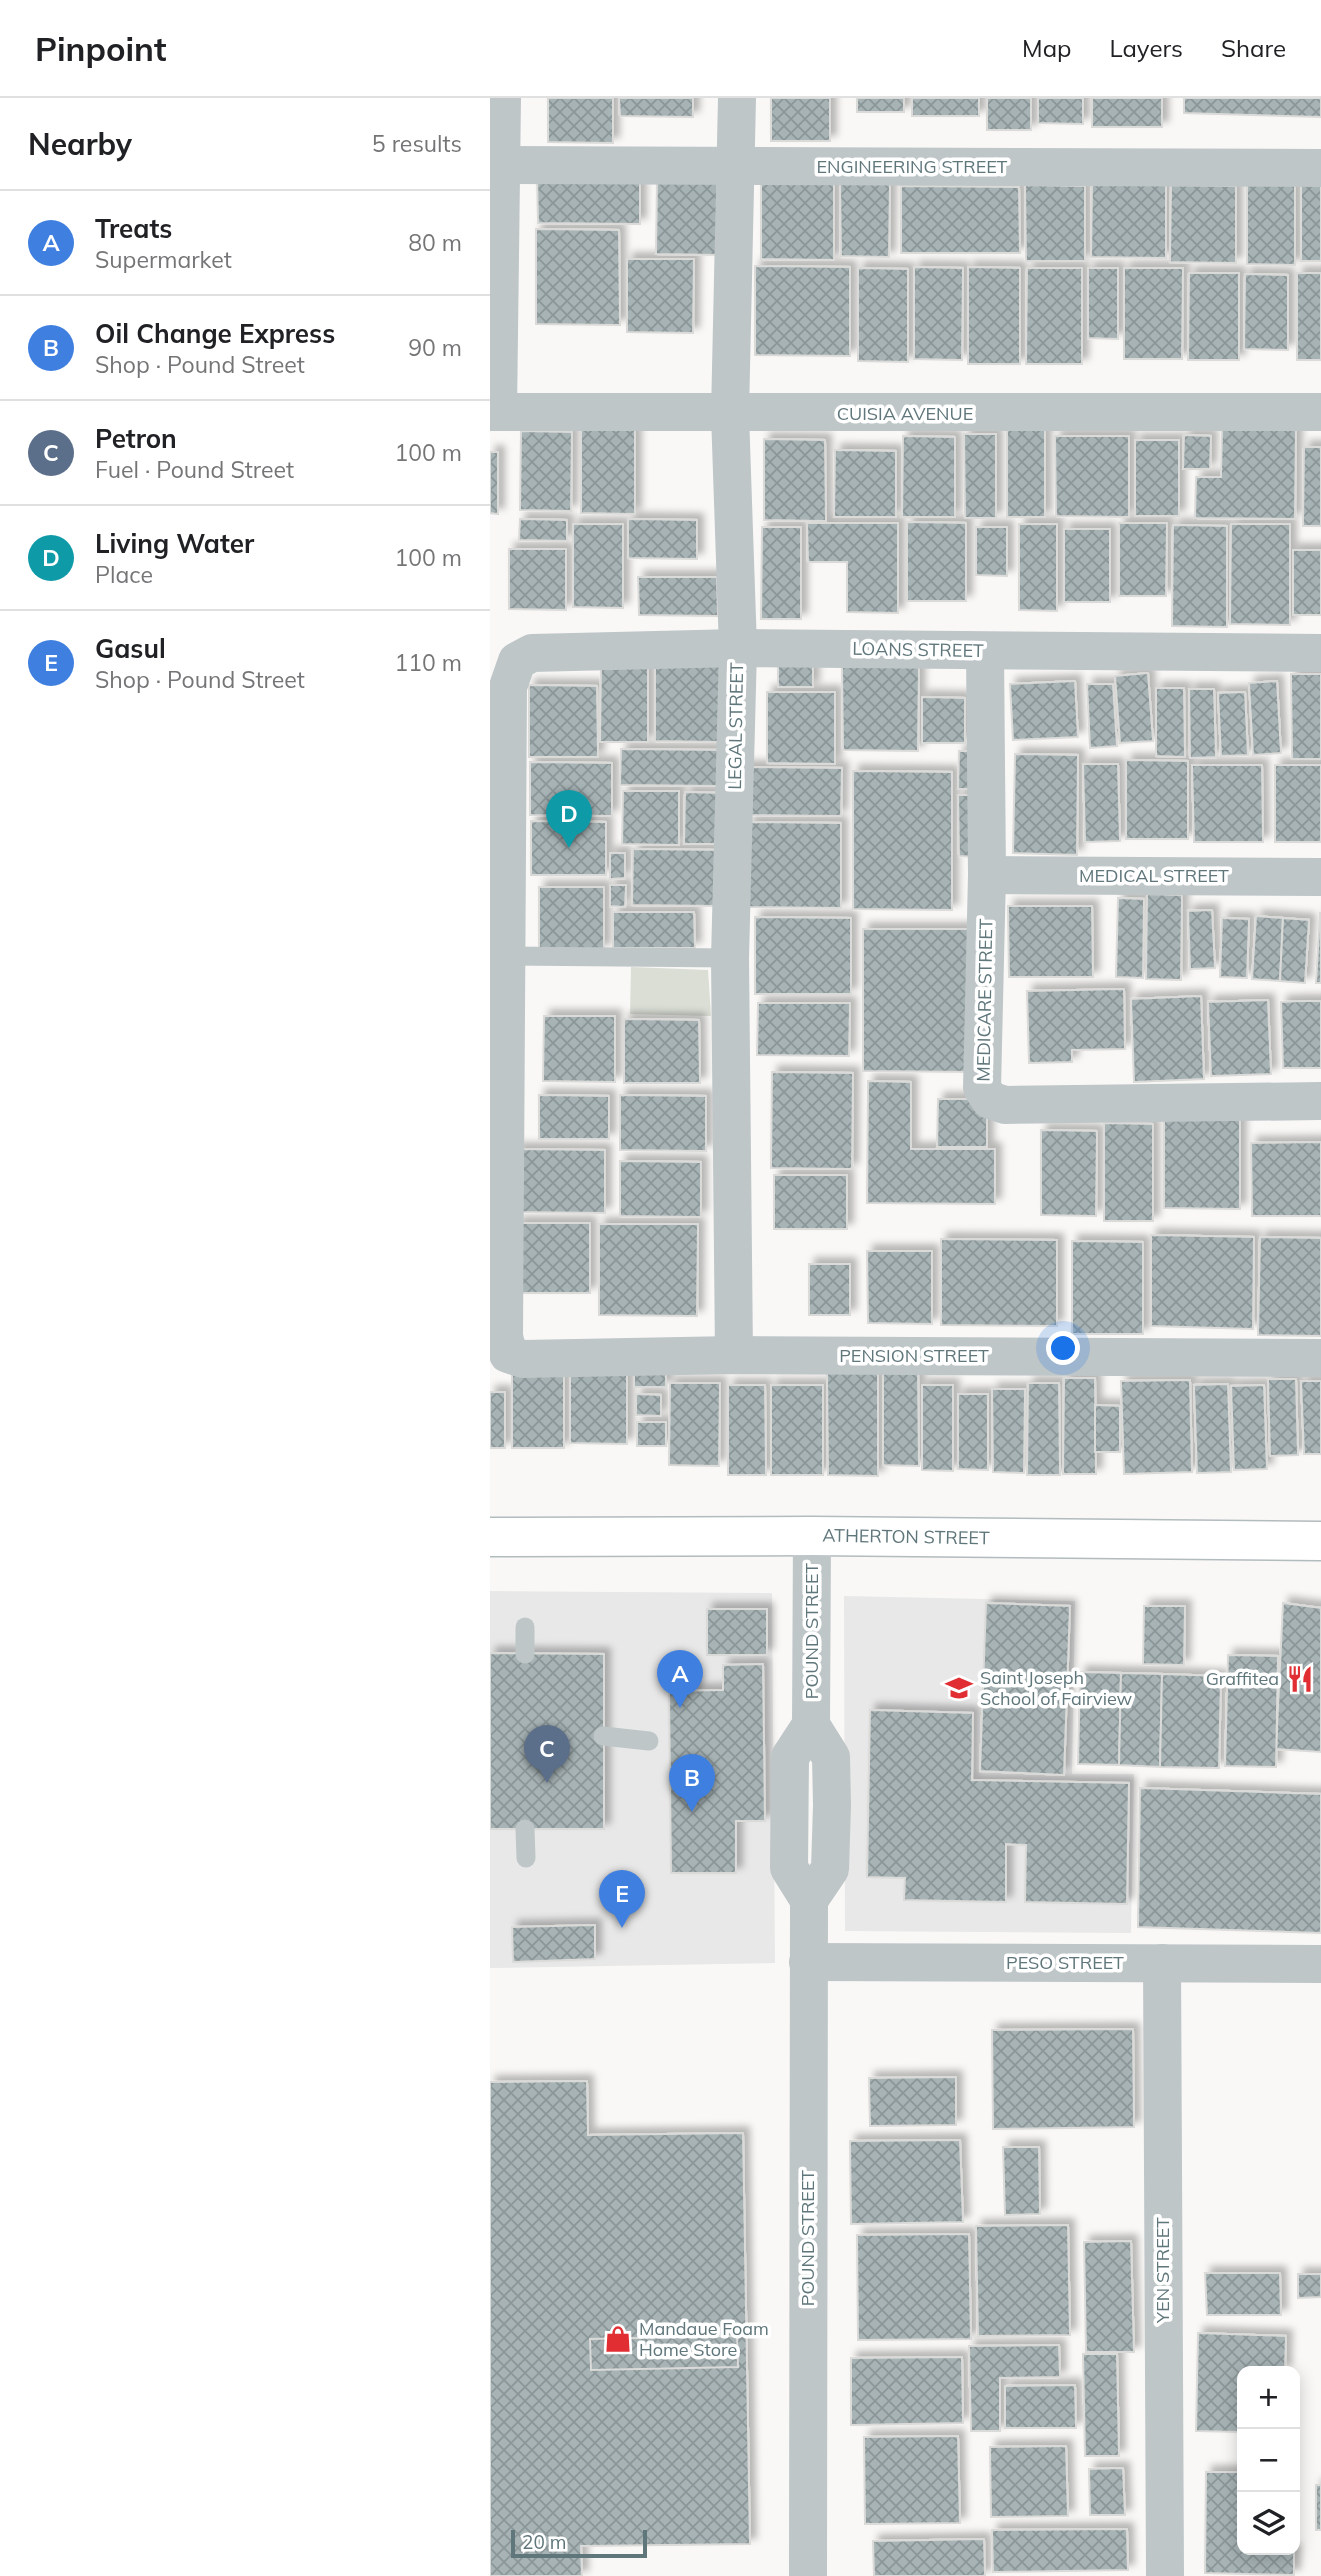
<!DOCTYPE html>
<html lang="en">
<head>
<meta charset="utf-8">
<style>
  body { margin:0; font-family:Mulish,sans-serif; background:#f2f2f2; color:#202124 }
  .controls { position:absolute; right:21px; bottom:21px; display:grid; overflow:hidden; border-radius:14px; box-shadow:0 4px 18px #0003 }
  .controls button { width:63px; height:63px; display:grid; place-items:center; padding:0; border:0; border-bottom:2px solid #e0e0e0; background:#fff; color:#202124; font:35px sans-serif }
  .scale { position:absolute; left:21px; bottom:18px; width:136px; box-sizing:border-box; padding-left:7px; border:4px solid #5f767b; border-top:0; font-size:19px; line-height:24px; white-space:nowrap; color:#5f767b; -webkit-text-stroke:5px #fff; paint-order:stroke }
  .you { position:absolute; left:574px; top:1251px; width:24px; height:24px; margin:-18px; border:5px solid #fff; border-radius:50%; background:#1a73e8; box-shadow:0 0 0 10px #1a73e833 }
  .badge { display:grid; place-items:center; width:46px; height:46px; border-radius:50%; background:#db2777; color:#fff; font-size:23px; font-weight:700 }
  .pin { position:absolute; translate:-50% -58px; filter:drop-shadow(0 2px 4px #0008) }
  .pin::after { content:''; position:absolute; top:37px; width:24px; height:21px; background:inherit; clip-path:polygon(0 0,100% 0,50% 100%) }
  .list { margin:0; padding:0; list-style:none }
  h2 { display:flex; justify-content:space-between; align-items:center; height:91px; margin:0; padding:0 28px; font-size:30px }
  h2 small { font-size:23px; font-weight:400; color:#757577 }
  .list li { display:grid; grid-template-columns:46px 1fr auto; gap:21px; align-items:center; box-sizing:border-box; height:105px; padding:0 28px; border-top:2px solid #e0e0e0 }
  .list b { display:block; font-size:26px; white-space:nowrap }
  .list p { margin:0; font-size:23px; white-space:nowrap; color:#757577 }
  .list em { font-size:23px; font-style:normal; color:#757577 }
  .icon { flex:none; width:38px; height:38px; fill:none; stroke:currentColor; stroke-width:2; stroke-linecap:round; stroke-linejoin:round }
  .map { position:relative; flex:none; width:831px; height:2478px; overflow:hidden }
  header { display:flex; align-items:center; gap:42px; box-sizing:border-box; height:98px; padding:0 35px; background:#fff; border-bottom:2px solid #e0e0e0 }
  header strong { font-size:33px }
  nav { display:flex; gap:38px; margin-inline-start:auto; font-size:24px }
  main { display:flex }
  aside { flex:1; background:#fff }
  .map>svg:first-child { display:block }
</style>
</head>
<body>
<header>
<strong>Pinpoint</strong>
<nav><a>Map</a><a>Layers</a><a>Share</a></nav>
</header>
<main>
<aside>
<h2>Nearby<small>5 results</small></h2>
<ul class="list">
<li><span class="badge" style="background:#3f7fe0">A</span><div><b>Treats</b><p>Supermarket</p></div><em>80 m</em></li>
<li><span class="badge" style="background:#3f7fe0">B</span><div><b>Oil Change Express</b><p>Shop · Pound Street</p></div><em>90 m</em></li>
<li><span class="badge" style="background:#5c6f8a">C</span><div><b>Petron</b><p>Fuel · Pound Street</p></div><em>100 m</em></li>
<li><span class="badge" style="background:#0f9aa8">D</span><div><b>Living Water</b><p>Place</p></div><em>100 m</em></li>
<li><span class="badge" style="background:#3f7fe0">E</span><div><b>Gasul</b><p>Shop · Pound Street</p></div><em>110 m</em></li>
</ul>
</aside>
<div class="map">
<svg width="831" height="2478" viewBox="0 0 831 2478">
  <defs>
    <pattern id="building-cross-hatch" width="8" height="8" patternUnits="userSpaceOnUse" patternTransform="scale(1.75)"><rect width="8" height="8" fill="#a7b3b5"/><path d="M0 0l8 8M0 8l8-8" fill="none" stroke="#8b9698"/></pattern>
    <filter id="shadow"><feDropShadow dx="6" dy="-6" stdDeviation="3.5" flood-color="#0004"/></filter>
  </defs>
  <rect width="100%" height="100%" fill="#f9f8f6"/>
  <g fill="#e7e8e7">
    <polygon points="0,1493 282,1495 285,1865 0,1870"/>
    <polygon points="354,1498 585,1503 582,1676 644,1676 641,1835 355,1833"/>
  </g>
  <polygon fill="#daded5" points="141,869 218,872 221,918 140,916"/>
  <g fill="url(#building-cross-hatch)" stroke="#dadad8" stroke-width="2" filter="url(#shadow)">
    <polygon points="58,0 123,0 123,45 58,44"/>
    <polygon points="129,0 203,0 203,19 130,18"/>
    <rect x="281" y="0" width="59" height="43"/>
    <rect x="367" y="0" width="47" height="14"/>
    <rect x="422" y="0" width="67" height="18"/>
    <rect x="497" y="0" width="44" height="32"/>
    <polygon points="548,0 593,0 593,26 548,25"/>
    <rect x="602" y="0" width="70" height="29"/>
    <polygon points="694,0 831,0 831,19 694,15"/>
    <polygon points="47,78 150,78 150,126 48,125"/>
    <polygon points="167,81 234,81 233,157 166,156"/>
    <polygon points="271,83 344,84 344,162 271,161"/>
    <polygon points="350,85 400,86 399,159 351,158"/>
    <polygon points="602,85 676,86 676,160 601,159"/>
    <polygon points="757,86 805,87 805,167 757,166"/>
    <polygon points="535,87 595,88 595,163 536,163"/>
    <polygon points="681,87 746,88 746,165 680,164"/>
    <rect x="811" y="87" width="20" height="76"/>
    <polygon points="411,88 529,89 530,155 411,155"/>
    <polygon points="46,131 129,132 130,227 46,226"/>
    <polygon points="137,161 204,161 203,235 137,234"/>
    <polygon points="265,168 360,169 360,258 265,257"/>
    <polygon points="424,169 473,170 472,262 424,261"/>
    <polygon points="478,169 530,170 530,266 478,266"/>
    <polygon points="368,170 418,171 418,264 368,263"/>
    <polygon points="537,170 592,170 592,266 536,266"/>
    <polygon points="598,170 628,170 628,241 598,240"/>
    <polygon points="634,170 693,170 692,261 634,261"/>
    <polygon points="699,175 749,175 749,262 698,262"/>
    <rect x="807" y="175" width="24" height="87"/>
    <polygon points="755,176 798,177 798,252 754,251"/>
    <polygon points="91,324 145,324 145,416 91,415"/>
    <polygon points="517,329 555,330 555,419 517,419"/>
    <polygon points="732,331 806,331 805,421 705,420 706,379 731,379"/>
    <polygon points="31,333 82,334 81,413 30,412"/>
    <polygon points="474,336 506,336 506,420 475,420"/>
    <polygon points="694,337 721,338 720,371 693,371"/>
    <polygon points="413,338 465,339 465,419 412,419"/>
    <polygon points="565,338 639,338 639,419 566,418"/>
    <polygon points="274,341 335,342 336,423 274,422"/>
    <rect x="645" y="342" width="44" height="76"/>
    <polygon points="814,349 831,349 831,428 813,428"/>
    <polygon points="345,352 406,353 406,419 344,419"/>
    <polygon points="0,354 8,354 8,416 0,415"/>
    <polygon points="30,421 77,422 77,443 29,442"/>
    <polygon points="138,421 207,422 207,461 138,460"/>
    <polygon points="417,424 476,425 476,503 417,503"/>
    <polygon points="317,425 408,425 408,515 357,514 357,464 318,464"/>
    <polygon points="629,425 677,425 676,498 629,498"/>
    <polygon points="83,426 133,426 133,510 83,509"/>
    <polygon points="529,426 567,426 567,513 529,512"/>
    <polygon points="741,426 800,426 800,527 740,526"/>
    <polygon points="683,427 737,428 737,529 682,528"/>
    <polygon points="272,429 311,429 311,521 271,521"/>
    <polygon points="486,429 517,429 517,478 486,477"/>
    <rect x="574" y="431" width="46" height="73"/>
    <polygon points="19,451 76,451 76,512 19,511"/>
    <rect x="803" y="452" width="28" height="65"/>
    <polygon points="148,479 227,479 228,518 149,517"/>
    <polygon points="111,564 158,565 158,644 110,644"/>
    <polygon points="165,565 230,566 230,644 165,643"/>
    <rect x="288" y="567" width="35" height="22"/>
    <polygon points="352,567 429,568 428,653 353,652"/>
    <polygon points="658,575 663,643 630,645 625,578"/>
    <polygon points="801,576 831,576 831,661 802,661"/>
    <polygon points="585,583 588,639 523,642 520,586"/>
    <polygon points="787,583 791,655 763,657 759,585"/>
    <polygon points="597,586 623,586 627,648 600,650"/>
    <polygon points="39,587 107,588 108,659 39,659"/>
    <polygon points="666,590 694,590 695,659 666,658"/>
    <polygon points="699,591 724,591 726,659 700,660"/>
    <polygon points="277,594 345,594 345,666 277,665"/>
    <polygon points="755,594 758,657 731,658 728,595"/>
    <polygon points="432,599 475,600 475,645 432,645"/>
    <polygon points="131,651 231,652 232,688 130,687"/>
    <polygon points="469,653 488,653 488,691 468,691"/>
    <polygon points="525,656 588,657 587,757 523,755"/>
    <polygon points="636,662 698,663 698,741 636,741"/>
    <polygon points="40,664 122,665 122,718 40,717"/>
    <polygon points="593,666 628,666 630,743 595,744"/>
    <polygon points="702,667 772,667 773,744 704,744"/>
    <rect x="785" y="667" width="46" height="77"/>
    <polygon points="251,669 352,670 351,718 251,717"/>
    <polygon points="363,673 462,674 462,812 363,811"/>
    <polygon points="133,693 189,693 189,747 132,746"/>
    <polygon points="195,694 232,695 232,746 194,746"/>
    <polygon points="468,697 487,697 487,759 469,758"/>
    <polygon points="41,723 116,724 116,777 41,777"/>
    <polygon points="258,724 351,725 351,810 257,809"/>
    <polygon points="143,751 232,752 232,808 142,807"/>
    <polygon points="120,755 135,755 135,780 120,781"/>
    <polygon points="120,787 136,787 135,809 120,808"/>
    <polygon points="49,789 114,789 114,852 49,851"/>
    <polygon points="657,796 692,797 691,882 656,881"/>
    <polygon points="628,800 654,801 653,880 626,879"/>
    <polygon points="518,808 602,808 603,879 519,879"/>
    <polygon points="722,812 725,870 700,871 698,813"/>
    <polygon points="123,814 204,814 205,850 123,850"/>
    <polygon points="830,815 831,815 831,885 826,885"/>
    <polygon points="766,818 793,820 790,883 762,881"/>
    <polygon points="265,819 361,820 361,896 265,896"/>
    <polygon points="732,820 759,821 757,880 730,879"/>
    <polygon points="793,820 819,822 815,885 790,883"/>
    <polygon points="373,831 484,831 484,974 373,973"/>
    <polygon points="634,891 635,951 582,952 582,964 539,965 537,893"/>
    <polygon points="711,898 714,981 644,984 641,901"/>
    <polygon points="778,902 781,976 721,978 718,904"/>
    <polygon points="811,903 831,903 831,970 793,970 791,904"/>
    <polygon points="268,905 360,905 359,958 267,957"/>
    <polygon points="54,918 125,918 125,984 53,983"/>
    <polygon points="134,921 209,922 210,985 134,985"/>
    <polygon points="282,974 363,975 362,1071 281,1070"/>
    <polygon points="378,983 421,984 421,1051 505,1051 505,1106 377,1105"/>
    <polygon points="49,997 119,998 119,1041 49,1041"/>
    <polygon points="130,997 216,998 216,1053 130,1052"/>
    <polygon points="448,1001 497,1001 497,1049 447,1049"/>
    <polygon points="674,1022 750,1022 750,1111 674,1110"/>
    <polygon points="614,1025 663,1026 663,1123 614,1123"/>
    <polygon points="551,1032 607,1033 606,1118 551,1117"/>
    <polygon points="831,1044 831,1118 762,1118 761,1045"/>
    <polygon points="25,1051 115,1052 115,1115 24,1114"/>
    <polygon points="130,1063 211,1064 211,1119 130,1118"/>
    <rect x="284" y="1077" width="73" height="54"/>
    <rect x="26" y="1125" width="74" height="70"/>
    <polygon points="109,1126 208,1126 207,1218 109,1217"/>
    <polygon points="661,1137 764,1139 763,1231 661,1228"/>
    <polygon points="770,1139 831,1140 831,1238 768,1237"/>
    <polygon points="451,1141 567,1142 567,1228 451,1227"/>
    <polygon points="582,1143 653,1144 653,1236 582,1236"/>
    <polygon points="377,1153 442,1153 442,1226 378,1225"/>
    <rect x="319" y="1166" width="41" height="51"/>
    <polygon points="80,1263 137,1263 137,1346 80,1345"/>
    <polygon points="144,1264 176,1265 176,1289 144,1289"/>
    <polygon points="393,1269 428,1269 429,1368 393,1367"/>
    <polygon points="22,1274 74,1275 74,1350 22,1350"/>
    <polygon points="337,1274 388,1275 388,1378 338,1377"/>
    <polygon points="574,1280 605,1280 606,1376 573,1376"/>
    <polygon points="778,1281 806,1281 808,1357 780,1358"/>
    <polygon points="700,1282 702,1374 634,1376 631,1283"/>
    <polygon points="811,1283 831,1283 831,1356 814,1356"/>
    <polygon points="180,1285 230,1285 229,1368 179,1367"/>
    <polygon points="538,1285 569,1285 570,1377 537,1377"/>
    <polygon points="738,1286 741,1374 707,1375 704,1287"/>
    <polygon points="238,1287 275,1287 276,1377 238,1377"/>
    <rect x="281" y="1287" width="52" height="90"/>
    <polygon points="432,1287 463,1287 463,1373 432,1372"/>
    <polygon points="774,1287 777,1371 744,1372 741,1288"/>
    <polygon points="502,1291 535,1291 534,1375 503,1374"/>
    <rect x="0" y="1294" width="15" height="56"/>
    <polygon points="146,1296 171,1297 171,1318 146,1317"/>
    <polygon points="468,1296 498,1296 498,1372 468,1371"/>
    <polygon points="605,1307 630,1308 630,1354 605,1354"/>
    <rect x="147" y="1324" width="29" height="24"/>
    <polygon points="496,1505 580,1508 574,1677 490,1673"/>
    <polygon points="793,1505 831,1510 831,1654 786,1651"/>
    <polygon points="654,1508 695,1508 694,1567 653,1566"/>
    <rect x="217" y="1511" width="60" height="46"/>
    <polygon points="0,1555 114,1556 114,1731 0,1731"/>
    <polygon points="738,1557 788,1558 786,1669 735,1668"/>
    <polygon points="273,1566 275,1723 246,1723 246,1775 181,1775 179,1593 233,1592 233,1567"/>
    <polygon points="590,1574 631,1575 629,1667 588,1666"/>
    <polygon points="631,1575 672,1576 670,1669 629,1667"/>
    <polygon points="672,1576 731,1578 729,1670 670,1669"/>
    <polygon points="380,1612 483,1615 482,1682 639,1685 637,1806 535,1804 536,1747 516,1746 516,1804 414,1802 415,1780 377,1779"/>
    <polygon points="650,1690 831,1696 831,1835 648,1829"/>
    <polygon points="105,1827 105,1861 23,1864 22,1829"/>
    <polygon points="643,1931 644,2029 503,2031 502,1932"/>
    <polygon points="466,1979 466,2027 380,2028 379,1980"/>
    <polygon points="97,1983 98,2037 253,2035 260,2446 91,2448 92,2478 0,2478 0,1984"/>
    <polygon points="470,2042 473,2124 361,2126 360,2043"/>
    <polygon points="513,2049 549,2049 550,2116 515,2117"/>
    <polygon points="578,2127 580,2237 488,2238 486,2128"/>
    <polygon points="479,2136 481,2241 368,2242 367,2137"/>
    <polygon points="641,2143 644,2254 596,2254 594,2144"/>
    <polygon points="715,2175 790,2175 791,2217 717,2217"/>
    <polygon points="808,2176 831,2176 831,2199 808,2200"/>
    <polygon points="708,2235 796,2238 795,2273 752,2273 752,2334 706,2333"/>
    <polygon points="247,2238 248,2269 101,2272 100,2241"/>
    <polygon points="569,2247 570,2279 510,2280 510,2333 481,2333 479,2248"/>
    <polygon points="593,2256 627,2256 629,2358 595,2358"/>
    <polygon points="472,2259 473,2325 361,2327 361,2260"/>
    <polygon points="585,2287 586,2330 515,2330 515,2288"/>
    <polygon points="468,2338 470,2425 375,2426 374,2339"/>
    <polygon points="576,2348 578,2418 501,2419 500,2349"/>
    <polygon points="633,2370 635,2417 600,2417 599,2371"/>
    <polygon points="716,2374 752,2374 752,2452 804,2452 804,2477 715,2475"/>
    <rect x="826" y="2387" width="5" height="45"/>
    <polygon points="637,2431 638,2472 503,2474 502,2432"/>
    <polygon points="494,2441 495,2478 384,2478 383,2443"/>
  </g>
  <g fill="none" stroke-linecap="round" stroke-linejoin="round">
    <defs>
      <polyline id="secondary" points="0,1439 322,1438 831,1443"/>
    </defs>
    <use href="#secondary" stroke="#b2bbbd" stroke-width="41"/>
    <g stroke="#bfc6c8" stroke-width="19">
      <polyline points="15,858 240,860"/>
      <polyline points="35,1556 35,1529"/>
      <polyline points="113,1638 159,1643"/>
      <polyline points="35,1731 36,1760"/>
    </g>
    <g stroke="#bfc6c8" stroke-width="38">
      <polyline points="13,67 831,70"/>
      <polyline points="0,314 831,314"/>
      <polyline points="8,314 12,0"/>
      <polyline points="495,553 497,777 492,990 500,1002 515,1007 831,1003"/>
      <polyline points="831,555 248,550 42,555 27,563 18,589 14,1238 18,1256 33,1261 244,1257 831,1260"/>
      <polyline points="497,777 831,779"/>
      <polyline points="244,1257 240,860 248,550 240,316 247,0"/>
      <polyline points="319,1802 340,1771 342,1707 341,1659 321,1627 322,1438"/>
      <polyline points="318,1864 831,1866"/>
      <polyline points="672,1865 675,2478"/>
      <polyline points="318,2478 319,1802 299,1770 300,1659 321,1627"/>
    </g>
    <use href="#secondary" stroke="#fff" stroke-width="38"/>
  </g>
  <defs>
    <symbol id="restaurant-bare" viewBox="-9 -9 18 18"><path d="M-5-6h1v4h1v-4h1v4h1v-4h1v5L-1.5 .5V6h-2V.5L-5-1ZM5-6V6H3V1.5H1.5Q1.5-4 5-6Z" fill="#e12e32" stroke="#fff" stroke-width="2.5" paint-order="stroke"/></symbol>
    <symbol id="school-bare" viewBox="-9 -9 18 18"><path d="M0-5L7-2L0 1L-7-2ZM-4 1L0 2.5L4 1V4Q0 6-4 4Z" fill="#e12e32" stroke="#fff" stroke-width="2.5" paint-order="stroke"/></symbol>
    <symbol id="shop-bare" viewBox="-9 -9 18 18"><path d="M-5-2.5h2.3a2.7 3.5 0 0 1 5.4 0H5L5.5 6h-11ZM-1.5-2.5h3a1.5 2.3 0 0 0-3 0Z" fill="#e12e32" stroke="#fff" stroke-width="2.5" paint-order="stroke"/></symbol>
  </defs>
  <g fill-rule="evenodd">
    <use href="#restaurant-bare" x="791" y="1562" width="38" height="38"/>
    <use href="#school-bare" x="450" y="1571" width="38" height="38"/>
    <use href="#shop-bare" x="109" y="2222" width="38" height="38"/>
  </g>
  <g text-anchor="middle" stroke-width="7" stroke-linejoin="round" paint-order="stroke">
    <g font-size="18" fill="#5f767b" stroke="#fff">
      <text x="422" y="75">ENGINEERING STREET</text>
      <text x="415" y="322">CUISIA AVENUE</text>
      <text transform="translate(428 552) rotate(1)" y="6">LOANS STREET</text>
      <text transform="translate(246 628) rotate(-89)" y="6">LEGAL STREET</text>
      <text x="664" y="784">MEDICAL STREET</text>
      <text transform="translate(495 902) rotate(-89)" y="6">MEDICARE STREET</text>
      <text x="424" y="1264">PENSION STREET</text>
      <text transform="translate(416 1439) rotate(1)" y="6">ATHERTON STREET</text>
      <text transform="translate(322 1533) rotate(-90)" y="6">POUND STREET</text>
      <text x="575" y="1871">PESO STREET</text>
      <text transform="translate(318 2140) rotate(-90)" y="6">POUND STREET</text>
      <text transform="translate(673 2172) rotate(-90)" y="6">YEN STREET</text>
    </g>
    <g font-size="18" fill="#5f767b" stroke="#fff" text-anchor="start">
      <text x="490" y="1586">Saint Joseph<tspan x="490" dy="21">School of Fairview</tspan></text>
      <text x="789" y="1587" text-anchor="end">Graffitea</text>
      <text x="149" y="2237">Mandaue Foam<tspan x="149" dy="21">Home Store</tspan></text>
    </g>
  </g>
</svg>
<div class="controls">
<button>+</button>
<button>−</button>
<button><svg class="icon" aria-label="layers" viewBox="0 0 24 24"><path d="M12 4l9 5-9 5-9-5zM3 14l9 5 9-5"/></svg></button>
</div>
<div class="scale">20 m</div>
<div class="you"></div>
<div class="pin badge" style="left:190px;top:1610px;background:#3f7fe0">A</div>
<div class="pin badge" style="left:202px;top:1714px;background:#3f7fe0">B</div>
<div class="pin badge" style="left:57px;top:1685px;background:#5c6f8a">C</div>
<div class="pin badge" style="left:79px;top:750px;background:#0f9aa8">D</div>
<div class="pin badge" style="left:132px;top:1830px;background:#3f7fe0">E</div>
</div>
</main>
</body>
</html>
